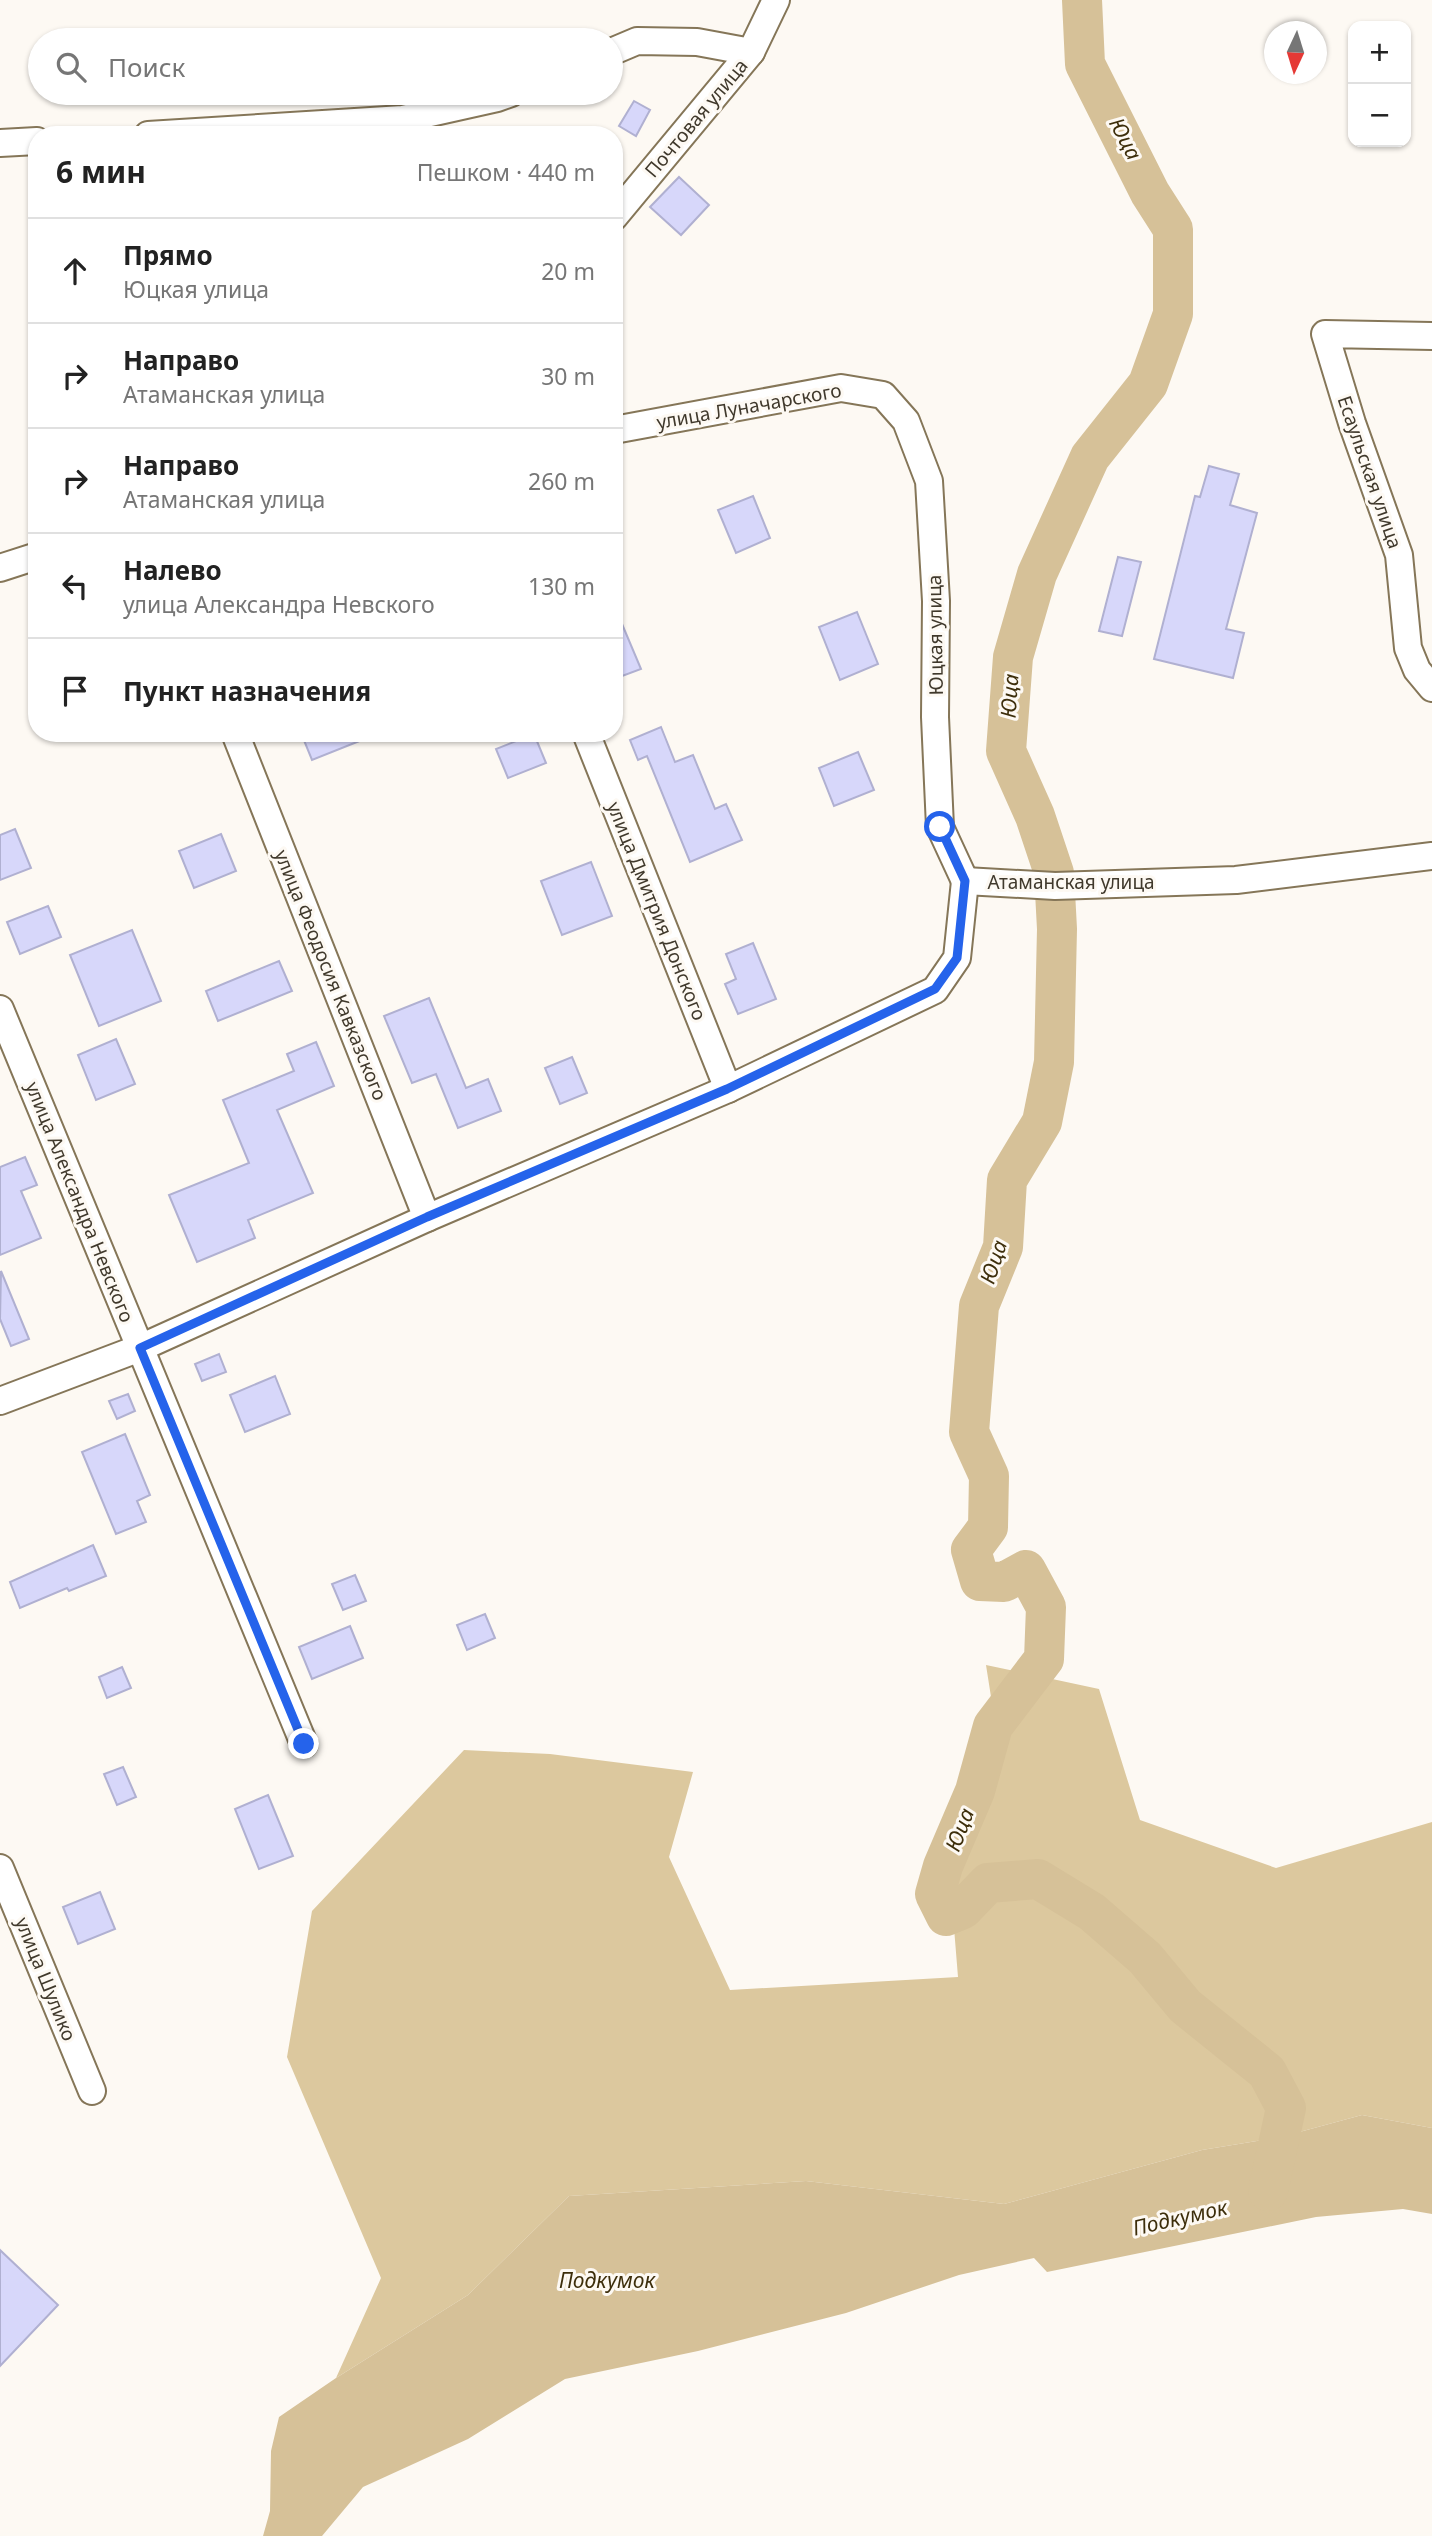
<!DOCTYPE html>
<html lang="ru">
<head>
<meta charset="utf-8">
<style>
  body { margin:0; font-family:"Noto Sans",sans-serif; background:#f2f2f2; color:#222 }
  .controls { position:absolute; right:21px; top:21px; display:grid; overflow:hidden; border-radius:14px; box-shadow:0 2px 5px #0004 }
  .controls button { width:63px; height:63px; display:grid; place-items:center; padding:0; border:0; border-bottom:2px solid #e0e0e0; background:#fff; color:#222; font:35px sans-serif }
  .compass { position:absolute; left:1264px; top:21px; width:63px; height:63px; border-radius:50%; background:#fff; box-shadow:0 2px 5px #0004; rotate:184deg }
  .stop { position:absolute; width:21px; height:21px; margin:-16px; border:5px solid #2563eb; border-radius:50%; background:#fff }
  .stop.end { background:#2563eb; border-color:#fff; box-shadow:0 2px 7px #0008 }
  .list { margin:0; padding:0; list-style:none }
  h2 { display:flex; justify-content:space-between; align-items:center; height:91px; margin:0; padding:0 28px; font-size:30px }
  h2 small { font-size:23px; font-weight:400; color:#767676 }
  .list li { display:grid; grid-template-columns:46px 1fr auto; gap:21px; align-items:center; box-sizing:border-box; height:105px; padding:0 28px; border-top:2px solid #e0e0e0 }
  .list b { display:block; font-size:26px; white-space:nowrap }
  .list p { margin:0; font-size:23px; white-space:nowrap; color:#767676 }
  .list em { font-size:23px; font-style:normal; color:#767676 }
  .icon { flex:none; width:38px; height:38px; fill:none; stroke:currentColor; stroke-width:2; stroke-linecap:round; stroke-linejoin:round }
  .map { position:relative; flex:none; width:1432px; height:2536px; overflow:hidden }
  .search { position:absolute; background:#fff; box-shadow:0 2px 5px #0004; left:28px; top:28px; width:595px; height:77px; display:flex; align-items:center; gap:18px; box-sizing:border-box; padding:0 24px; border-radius:38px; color:#767676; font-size:26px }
  .panel { position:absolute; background:#fff; box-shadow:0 2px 5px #0004; left:28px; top:126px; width:595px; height:616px; border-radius:28px }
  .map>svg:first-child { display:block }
</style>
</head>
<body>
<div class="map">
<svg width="1432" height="2536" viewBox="0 0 1432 2536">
  <rect width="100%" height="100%" fill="#fdf9f3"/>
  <polygon fill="#dcc89e" points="986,1665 1099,1689 1140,1820 1276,1868 1432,1822 1432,2128 1362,2115 1281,2137 1202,2150 1004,2204 806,2181 569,2196 468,2295 336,2378 381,2278 287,2057 312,1911 464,1750 550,1754 693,1772 669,1857 730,1990 958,1977 951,1891 961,1851 1002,1767"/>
  <polygon fill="#d6c198" points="1362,2115 1432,2128 1432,2214 1403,2209 1316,2217 1047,2272 1034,2258 959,2275 846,2313 698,2351 565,2379 468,2439 363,2487 322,2536 263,2536 270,2511 271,2451 279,2417 336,2378 468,2295 569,2196 806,2181 1004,2204 1202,2150 1281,2137"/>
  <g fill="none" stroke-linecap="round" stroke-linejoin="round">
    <polyline stroke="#d6c198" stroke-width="40" points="1082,0 1085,64 1150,193 1173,229 1173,314 1148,384 1090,457 1037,574 1013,657 1006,751 1035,816 1054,873 1057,929 1054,1062 1042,1122 1007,1180 1003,1247 979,1306 969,1432 989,1476 988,1527 971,1550 980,1581 1004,1582 1026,1570 1046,1607 1044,1659 993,1726 975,1791 943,1866 935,1894 946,1916 963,1909 988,1883 1038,1879 1092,1912 1145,1958 1185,2006 1267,2072 1286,2108 1268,2191"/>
  </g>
  <g fill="#d7d7fa" stroke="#b0b0d1" stroke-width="2">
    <polygon points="634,101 650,110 636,136 619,126"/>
    <polygon points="679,177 709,205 681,235 650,207"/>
    <polygon points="1209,466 1239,474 1230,505 1257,513 1226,629 1244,633 1233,678 1154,659 1195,496 1200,497"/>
    <polygon points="753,496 770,538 736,553 718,510"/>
    <polygon points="1118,557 1141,562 1122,636 1099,631"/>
    <polygon points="614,605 641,669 614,679"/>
    <polygon points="857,612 878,664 840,680 819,627"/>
    <polygon points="661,727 675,762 693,755 715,809 726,804 742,840 690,862 647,756 638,760 630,740"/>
    <polygon points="301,733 377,733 377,734 312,760"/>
    <polygon points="534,734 546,763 508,778 496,749"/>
    <polygon points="858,752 874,790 834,806 819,768"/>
    <polygon points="15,829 31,868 0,880 0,835"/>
    <polygon points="221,834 236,871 194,888 179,851"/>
    <polygon points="591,862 612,916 562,935 541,881"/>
    <polygon points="48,906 61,937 20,954 7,922"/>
    <polygon points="132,930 161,1001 99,1026 70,955"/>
    <polygon points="753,943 776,999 738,1014 725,984 736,979 726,954"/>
    <polygon points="279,961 292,991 218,1021 206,991"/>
    <polygon points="429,998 466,1088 488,1079 501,1111 458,1128 436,1074 412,1083 384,1016"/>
    <polygon points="116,1039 135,1084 96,1100 78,1055"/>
    <polygon points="316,1042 334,1086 277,1110 313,1193 248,1220 255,1238 197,1262 169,1195 249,1163 223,1100 294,1071 287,1054"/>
    <polygon points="572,1057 587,1093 560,1104 545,1068"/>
    <polygon points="25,1157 37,1185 21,1191 41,1238 0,1255 0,1167"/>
    <polygon points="1,1271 29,1339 11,1346 0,1319"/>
    <polygon points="219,1354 226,1372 202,1381 195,1364"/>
    <polygon points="275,1376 290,1414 245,1432 230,1395"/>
    <polygon points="128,1394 135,1411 117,1419 109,1401"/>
    <polygon points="125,1434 150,1495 137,1501 146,1522 116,1534 82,1452"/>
    <polygon points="93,1545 106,1576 69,1591 67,1588 20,1608 10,1582"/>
    <polygon points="355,1575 366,1601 343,1610 332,1584"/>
    <polygon points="485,1614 495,1638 467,1650 457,1625"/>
    <polygon points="350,1626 363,1658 312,1679 299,1647"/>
    <polygon points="122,1667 131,1688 107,1698 99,1677"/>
    <polygon points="123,1767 136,1797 117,1805 104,1774"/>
    <polygon points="268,1795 293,1856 259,1869 235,1809"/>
    <polygon points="100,1892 115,1929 78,1944 63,1907"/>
    <polygon points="0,2250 58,2305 0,2366"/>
  </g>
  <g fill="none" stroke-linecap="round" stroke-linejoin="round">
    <defs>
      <g id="street">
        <polyline points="611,52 637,41 697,42 751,52 776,0"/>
        <polyline points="148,135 403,119 497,98 511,93"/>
        <polyline points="0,143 37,141"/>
        <polyline points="614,217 751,52"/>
        <polyline points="1432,336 1325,334 1352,423 1399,555 1408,648 1417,670 1432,688"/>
        <polyline points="614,430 841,388 883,395 906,421 929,481 936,601 935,717 940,827 965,881"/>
        <polyline points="0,568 37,556"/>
        <polyline points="235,733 427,1218"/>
        <polyline points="586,733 728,1089"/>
        <polyline points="965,881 1055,886 1236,880 1432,856"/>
        <polyline points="0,1009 304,1744"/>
        <polyline points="0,1401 140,1348 427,1218 728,1089 935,990 957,958 965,881"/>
        <polyline points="0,1868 92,2091"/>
      </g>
    </defs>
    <use href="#street" stroke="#857658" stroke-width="30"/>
    <use href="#street" stroke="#fff" stroke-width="26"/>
  </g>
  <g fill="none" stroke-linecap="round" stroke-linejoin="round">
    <polyline stroke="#2563eb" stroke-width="9" points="304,1744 140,1348 427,1217 727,1089 935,989 957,958 965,881 940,827"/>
  </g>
  <g text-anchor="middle" stroke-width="6" stroke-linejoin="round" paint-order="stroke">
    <g font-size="19" fill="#40392c" stroke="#fdf9f3">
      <text transform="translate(696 118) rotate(-50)" y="7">Почтовая улица</text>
      <text transform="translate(749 406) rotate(-10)" y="7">улица Луначарского</text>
      <text transform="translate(1370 472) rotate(71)" y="7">Есаульская улица</text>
      <text transform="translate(935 635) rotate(-91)" y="7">Юцкая улица</text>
      <text x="1071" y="889">Атаманская улица</text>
      <text transform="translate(657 911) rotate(68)" y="7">улица Дмитрия Донского</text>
      <text transform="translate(331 975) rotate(68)" y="7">улица Феодосия Кавказского</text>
      <text transform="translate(80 1202) rotate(68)" y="7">улица Александра Невского</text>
      <text transform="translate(46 1979) rotate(68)" y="7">улица Шулико</text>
    </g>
    <g font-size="21" font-style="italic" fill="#3d2e0b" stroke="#fdf9f3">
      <text transform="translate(1125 139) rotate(62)" y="7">Юца</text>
      <text transform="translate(1010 696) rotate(-86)" y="7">Юца</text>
      <text transform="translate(994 1262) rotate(-72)" y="7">Юца</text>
      <text transform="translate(960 1830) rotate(-69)" y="7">Юца</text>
      <text transform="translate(1180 2218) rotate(-13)" y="7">Подкумок</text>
      <text x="607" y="2288">Подкумок</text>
    </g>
  </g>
</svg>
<div class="controls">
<button>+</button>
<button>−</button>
</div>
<svg class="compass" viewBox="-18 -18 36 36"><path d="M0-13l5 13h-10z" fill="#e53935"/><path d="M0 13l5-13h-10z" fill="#767676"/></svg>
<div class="stop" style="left:940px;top:827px"></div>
<div class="stop end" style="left:304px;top:1744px"></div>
<div class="search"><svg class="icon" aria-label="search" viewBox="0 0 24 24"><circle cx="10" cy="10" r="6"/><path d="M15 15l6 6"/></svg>Поиск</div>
<section class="panel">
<h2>6 мин<small>Пешком · 440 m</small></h2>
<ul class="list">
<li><svg class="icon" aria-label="ahead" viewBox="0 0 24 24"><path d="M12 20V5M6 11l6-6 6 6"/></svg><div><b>Прямо</b><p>Юцкая улица</p></div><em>20 m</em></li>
<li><svg class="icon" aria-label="right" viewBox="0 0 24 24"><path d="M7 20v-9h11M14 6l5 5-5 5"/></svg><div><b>Направо</b><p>Атаманская улица</p></div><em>30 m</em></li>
<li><svg class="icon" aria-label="right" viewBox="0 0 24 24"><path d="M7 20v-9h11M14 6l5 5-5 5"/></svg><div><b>Направо</b><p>Атаманская улица</p></div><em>260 m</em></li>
<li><svg class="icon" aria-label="left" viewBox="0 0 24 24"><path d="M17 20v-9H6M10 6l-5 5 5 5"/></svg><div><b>Налево</b><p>улица Александра Невского</p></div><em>130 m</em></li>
<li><svg class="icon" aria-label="arrive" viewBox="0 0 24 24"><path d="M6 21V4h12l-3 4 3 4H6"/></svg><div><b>Пункт назначения</b></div></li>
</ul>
</section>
</div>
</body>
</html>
